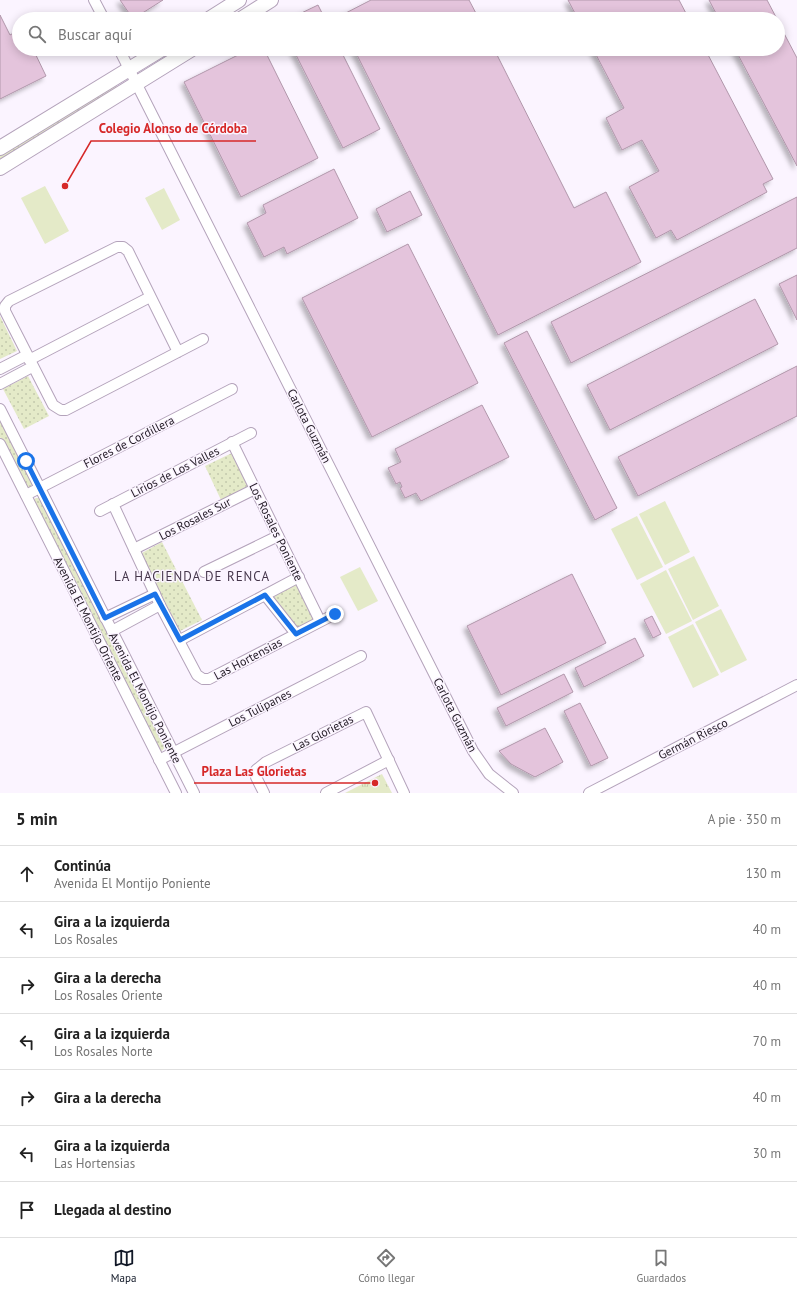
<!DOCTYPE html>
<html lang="es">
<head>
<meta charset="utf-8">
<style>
  body { margin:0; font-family:"PT Sans",sans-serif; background:#f2f2f2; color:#222 }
  .stop { position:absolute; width:12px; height:12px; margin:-9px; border:3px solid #1a73e8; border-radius:50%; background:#fff }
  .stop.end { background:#1a73e8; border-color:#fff; box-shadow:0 1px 4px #0008 }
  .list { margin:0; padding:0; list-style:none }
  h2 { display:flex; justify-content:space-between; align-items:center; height:52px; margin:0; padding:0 16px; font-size:17px }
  h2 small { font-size:13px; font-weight:400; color:#767676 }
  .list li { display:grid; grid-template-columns:26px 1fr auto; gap:12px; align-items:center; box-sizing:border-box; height:56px; padding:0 16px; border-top:1px solid #e0e0e0 }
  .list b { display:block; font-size:15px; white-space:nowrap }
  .list p { margin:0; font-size:13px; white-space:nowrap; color:#767676 }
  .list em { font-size:13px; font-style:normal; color:#767676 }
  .icon { flex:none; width:22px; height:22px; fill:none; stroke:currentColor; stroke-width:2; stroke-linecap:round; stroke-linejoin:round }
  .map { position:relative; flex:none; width:797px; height:793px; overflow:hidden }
  .search { position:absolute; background:#fff; box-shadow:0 2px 10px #0003; left:12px; right:12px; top:12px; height:44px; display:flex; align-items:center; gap:10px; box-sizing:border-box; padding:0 14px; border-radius:22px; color:#767676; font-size:15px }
  .sheet { height:444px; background:#fff }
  nav { display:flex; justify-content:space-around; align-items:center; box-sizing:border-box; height:56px; border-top:1px solid #e0e0e0; background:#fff; font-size:11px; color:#767676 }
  nav a { display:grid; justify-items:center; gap:2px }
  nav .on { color:#111827 }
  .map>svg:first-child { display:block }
</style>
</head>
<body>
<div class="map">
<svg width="797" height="793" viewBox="0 0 797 793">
  <defs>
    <pattern id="grass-dots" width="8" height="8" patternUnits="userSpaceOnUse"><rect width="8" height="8" fill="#e4eac8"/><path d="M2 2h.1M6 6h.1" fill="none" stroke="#c3c8ac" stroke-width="1.8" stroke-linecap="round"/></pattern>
    <pattern id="park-tufts" width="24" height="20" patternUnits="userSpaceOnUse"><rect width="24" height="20" fill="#e4eac8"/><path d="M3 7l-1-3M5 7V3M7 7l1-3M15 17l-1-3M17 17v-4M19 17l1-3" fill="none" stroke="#c3c8ac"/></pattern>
    <filter id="shadow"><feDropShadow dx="-3.5" dy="3.5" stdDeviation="2" flood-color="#0004"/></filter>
  </defs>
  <rect width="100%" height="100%" fill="#fbf4ff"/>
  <g fill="url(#grass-dots)">
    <polygon points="112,84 116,85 118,89 0,164 0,153"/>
    <polygon points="0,316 17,351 0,359"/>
    <polygon points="28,376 49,416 24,429 3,389"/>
    <polygon points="0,419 32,481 32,485 28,489 25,486 0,437"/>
    <polygon points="232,453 248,487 221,500 205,466"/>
    <polygon points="36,498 39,498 43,503 160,735 165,747 161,752 159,751 33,500"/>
    <polygon points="162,542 202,620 180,631 140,554"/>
    <polygon points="297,582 315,619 296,629 270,597"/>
  </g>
  <polygon fill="url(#park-tufts)" points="382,774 392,793 345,793"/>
  <g fill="#e4eac8">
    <polygon points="45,186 69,231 45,244 21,198"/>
    <polygon points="164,188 180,220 162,230 145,198"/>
    <polygon points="665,501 690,552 665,565 639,514"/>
    <polygon points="637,516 663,567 637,580 611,529"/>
    <polygon points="694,556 719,606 693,620 668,569"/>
    <polygon points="360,567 378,601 358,611 340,577"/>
    <polygon points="666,570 692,621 666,634 640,584"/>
    <polygon points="721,609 747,660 721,673 695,622"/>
    <polygon points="693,624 719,675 693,688 668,637"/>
  </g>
  <g fill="#e4c4dc" stroke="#b197ab" filter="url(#shadow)">
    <polygon points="120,0 163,0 133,19"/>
    <polygon points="371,0 469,0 479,19 339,19 338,17"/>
    <polygon points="568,0 679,0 689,19 578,19"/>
    <polygon points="709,0 767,0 777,19 719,19"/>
    <polygon points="318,5 325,19 289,19"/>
    <polygon points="0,15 10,35 19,30 19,49 33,49 46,76 0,99"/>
    <polygon points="778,22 797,58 797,166 735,49 778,49"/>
    <polygon points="250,49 264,49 318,158 241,197 184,82"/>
    <polygon points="293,49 340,49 380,129 343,148"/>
    <polygon points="354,49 494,49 574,208 606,192 641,262 498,335"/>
    <polygon points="593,49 705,49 773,179 763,184 767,192 677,240 671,230 656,238 629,187 659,171 642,140 622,150 606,118 624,108"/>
    <polygon points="334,169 358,218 287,254 284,247 264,257 247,223 266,213 263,205"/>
    <polygon points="410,191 422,215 387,232 376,209"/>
    <polygon points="797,197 797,248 571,363 551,322"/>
    <polygon points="408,244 478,383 372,437 302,298"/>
    <polygon points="797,275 797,320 779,284"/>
    <polygon points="755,299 778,344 610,430 587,385"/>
    <polygon points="527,331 617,508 595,520 504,343"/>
    <polygon points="797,366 797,416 638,496 618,457"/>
    <polygon points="482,405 509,457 421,501 416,493 405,498 400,488 402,487 400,482 396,484 388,468 401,462 395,449"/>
    <polygon points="572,574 606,643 501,695 467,626"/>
    <polygon points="652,616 661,634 653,638 644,620"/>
    <polygon points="635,638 644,656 584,687 575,668"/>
    <polygon points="564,674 573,692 506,726 497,708"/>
    <polygon points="580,703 608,758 591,766 564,711"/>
    <polygon points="545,728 563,762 535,777 511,764 499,751"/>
  </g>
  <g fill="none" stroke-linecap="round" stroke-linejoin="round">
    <defs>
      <g id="street">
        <polyline points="94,0 104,19"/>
        <polyline points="119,49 473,751 489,774 513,793"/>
        <polyline points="178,352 128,251 123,247 117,247 9,301 5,306 5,311 53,405 61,410 66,410 203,339"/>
        <polyline points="29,360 150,297"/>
        <polyline points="0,369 27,355"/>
        <polyline points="0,384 32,367"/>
        <polyline points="0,409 194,793"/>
        <polyline points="232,442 320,621"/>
        <polyline points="0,444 176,793"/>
        <polyline points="26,495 232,389"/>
        <polyline points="113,504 160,605 197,675 203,679 209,679 335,614"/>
        <polyline points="100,511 251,433"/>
        <polyline points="134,549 255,489"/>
        <polyline points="204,572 278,536"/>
        <polyline points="265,595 296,634"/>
        <polyline points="105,618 155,594"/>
        <polyline points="112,631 160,605"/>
        <polyline points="180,640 299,577"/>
        <polyline points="159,760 361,656"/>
        <polyline points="264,793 256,777 256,770 266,762 366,712 404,793"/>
        <polyline points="326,793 389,760"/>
        <polyline points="589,793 797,685"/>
      </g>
      <g id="secondary">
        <polyline points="209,19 239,0"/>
        <polyline points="241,19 271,0"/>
        <polyline points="0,148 162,49"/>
        <polyline points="0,168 192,49"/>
      </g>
    </defs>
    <use href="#street" stroke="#b4a3bb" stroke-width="12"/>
    <use href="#secondary" stroke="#b4a3bb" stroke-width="16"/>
    <use href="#street" stroke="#fff" stroke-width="10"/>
    <use href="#secondary" stroke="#fff" stroke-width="14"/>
  </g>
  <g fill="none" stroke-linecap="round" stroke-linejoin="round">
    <polyline stroke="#1a73e8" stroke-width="5" points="26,461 105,618 155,594 180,640 265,595 296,634 335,614"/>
  </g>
  <g text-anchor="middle" stroke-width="3" stroke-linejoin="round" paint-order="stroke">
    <g font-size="12" fill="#221b25" stroke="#fbf4ff">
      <text transform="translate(309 426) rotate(63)" y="4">Carlota Guzmán</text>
      <text transform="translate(129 442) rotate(-27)" y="4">Flores de Cordillera</text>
      <text transform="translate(175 472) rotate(-27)" y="4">Lirios de Los Valles</text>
      <text transform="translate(195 519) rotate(-27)" y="4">Los Rosales Sur</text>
      <text transform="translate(276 532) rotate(64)" y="4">Los Rosales Poniente</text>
      <text transform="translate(88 619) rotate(63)" y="4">Avenida El Montijo Oriente</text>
      <text transform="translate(248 659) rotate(-28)" y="4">Las Hortensias</text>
      <text transform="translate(145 698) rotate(63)" y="4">Avenida El Montijo Poniente</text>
      <text transform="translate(260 708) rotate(-27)" y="4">Los Tulipanes</text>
      <text transform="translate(455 715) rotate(63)" y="4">Carlota Guzmán</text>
      <text transform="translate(323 733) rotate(-27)" y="4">Las Glorietas</text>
      <text transform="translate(693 739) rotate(-27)" y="4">Germán Riesco</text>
    </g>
    <g font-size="13" letter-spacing="1" fill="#44354a" stroke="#fbf4ff">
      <text x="192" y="581">LA HACIENDA DE RENCA</text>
    </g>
  </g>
  <path fill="none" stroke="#d62828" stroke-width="1.5" d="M65 186L91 141H256M375 783L315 783H194"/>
  <g fill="#d62828" stroke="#fbf4ff" stroke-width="1.5">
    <circle cx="65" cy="186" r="4"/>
    <circle cx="375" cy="783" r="4"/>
  </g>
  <g font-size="13" text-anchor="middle" font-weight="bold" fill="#d62828" stroke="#fbf4ff" stroke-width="3" stroke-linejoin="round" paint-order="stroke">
    <text x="173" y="133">Colegio Alonso de Córdoba</text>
    <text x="254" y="776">Plaza Las Glorietas</text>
  </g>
</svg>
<div class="stop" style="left:26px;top:461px"></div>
<div class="stop end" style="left:335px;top:614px"></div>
<div class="search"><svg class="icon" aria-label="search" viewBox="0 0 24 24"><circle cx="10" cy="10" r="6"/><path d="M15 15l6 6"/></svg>Buscar aquí</div>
</div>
<section class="sheet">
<h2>5 min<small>A pie · 350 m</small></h2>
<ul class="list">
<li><svg class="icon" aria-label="ahead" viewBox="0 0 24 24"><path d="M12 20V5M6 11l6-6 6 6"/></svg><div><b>Continúa</b><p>Avenida El Montijo Poniente</p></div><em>130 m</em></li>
<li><svg class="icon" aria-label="left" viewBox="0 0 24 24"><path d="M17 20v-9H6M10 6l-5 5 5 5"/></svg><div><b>Gira a la izquierda</b><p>Los Rosales</p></div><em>40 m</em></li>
<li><svg class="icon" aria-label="right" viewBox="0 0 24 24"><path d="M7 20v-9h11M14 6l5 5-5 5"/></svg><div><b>Gira a la derecha</b><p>Los Rosales Oriente</p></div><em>40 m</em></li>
<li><svg class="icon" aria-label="left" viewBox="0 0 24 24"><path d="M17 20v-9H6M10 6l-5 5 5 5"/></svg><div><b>Gira a la izquierda</b><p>Los Rosales Norte</p></div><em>70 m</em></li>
<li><svg class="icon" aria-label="right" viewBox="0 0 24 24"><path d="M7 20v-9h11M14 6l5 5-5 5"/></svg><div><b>Gira a la derecha</b></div><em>40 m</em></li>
<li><svg class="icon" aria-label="left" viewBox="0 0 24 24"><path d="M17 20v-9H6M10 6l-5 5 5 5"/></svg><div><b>Gira a la izquierda</b><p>Las Hortensias</p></div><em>30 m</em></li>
<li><svg class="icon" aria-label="arrive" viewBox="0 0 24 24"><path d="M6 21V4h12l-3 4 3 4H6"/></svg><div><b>Llegada al destino</b></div></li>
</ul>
</section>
<nav>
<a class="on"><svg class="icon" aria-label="map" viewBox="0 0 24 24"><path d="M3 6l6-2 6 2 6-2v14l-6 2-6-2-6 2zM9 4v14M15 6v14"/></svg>Mapa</a>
<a><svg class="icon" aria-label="directions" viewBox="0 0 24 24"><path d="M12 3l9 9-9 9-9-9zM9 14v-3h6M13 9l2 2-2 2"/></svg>Cómo llegar</a>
<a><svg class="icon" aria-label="saved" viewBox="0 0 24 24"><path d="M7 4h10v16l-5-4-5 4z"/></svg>Guardados</a>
</nav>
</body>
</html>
